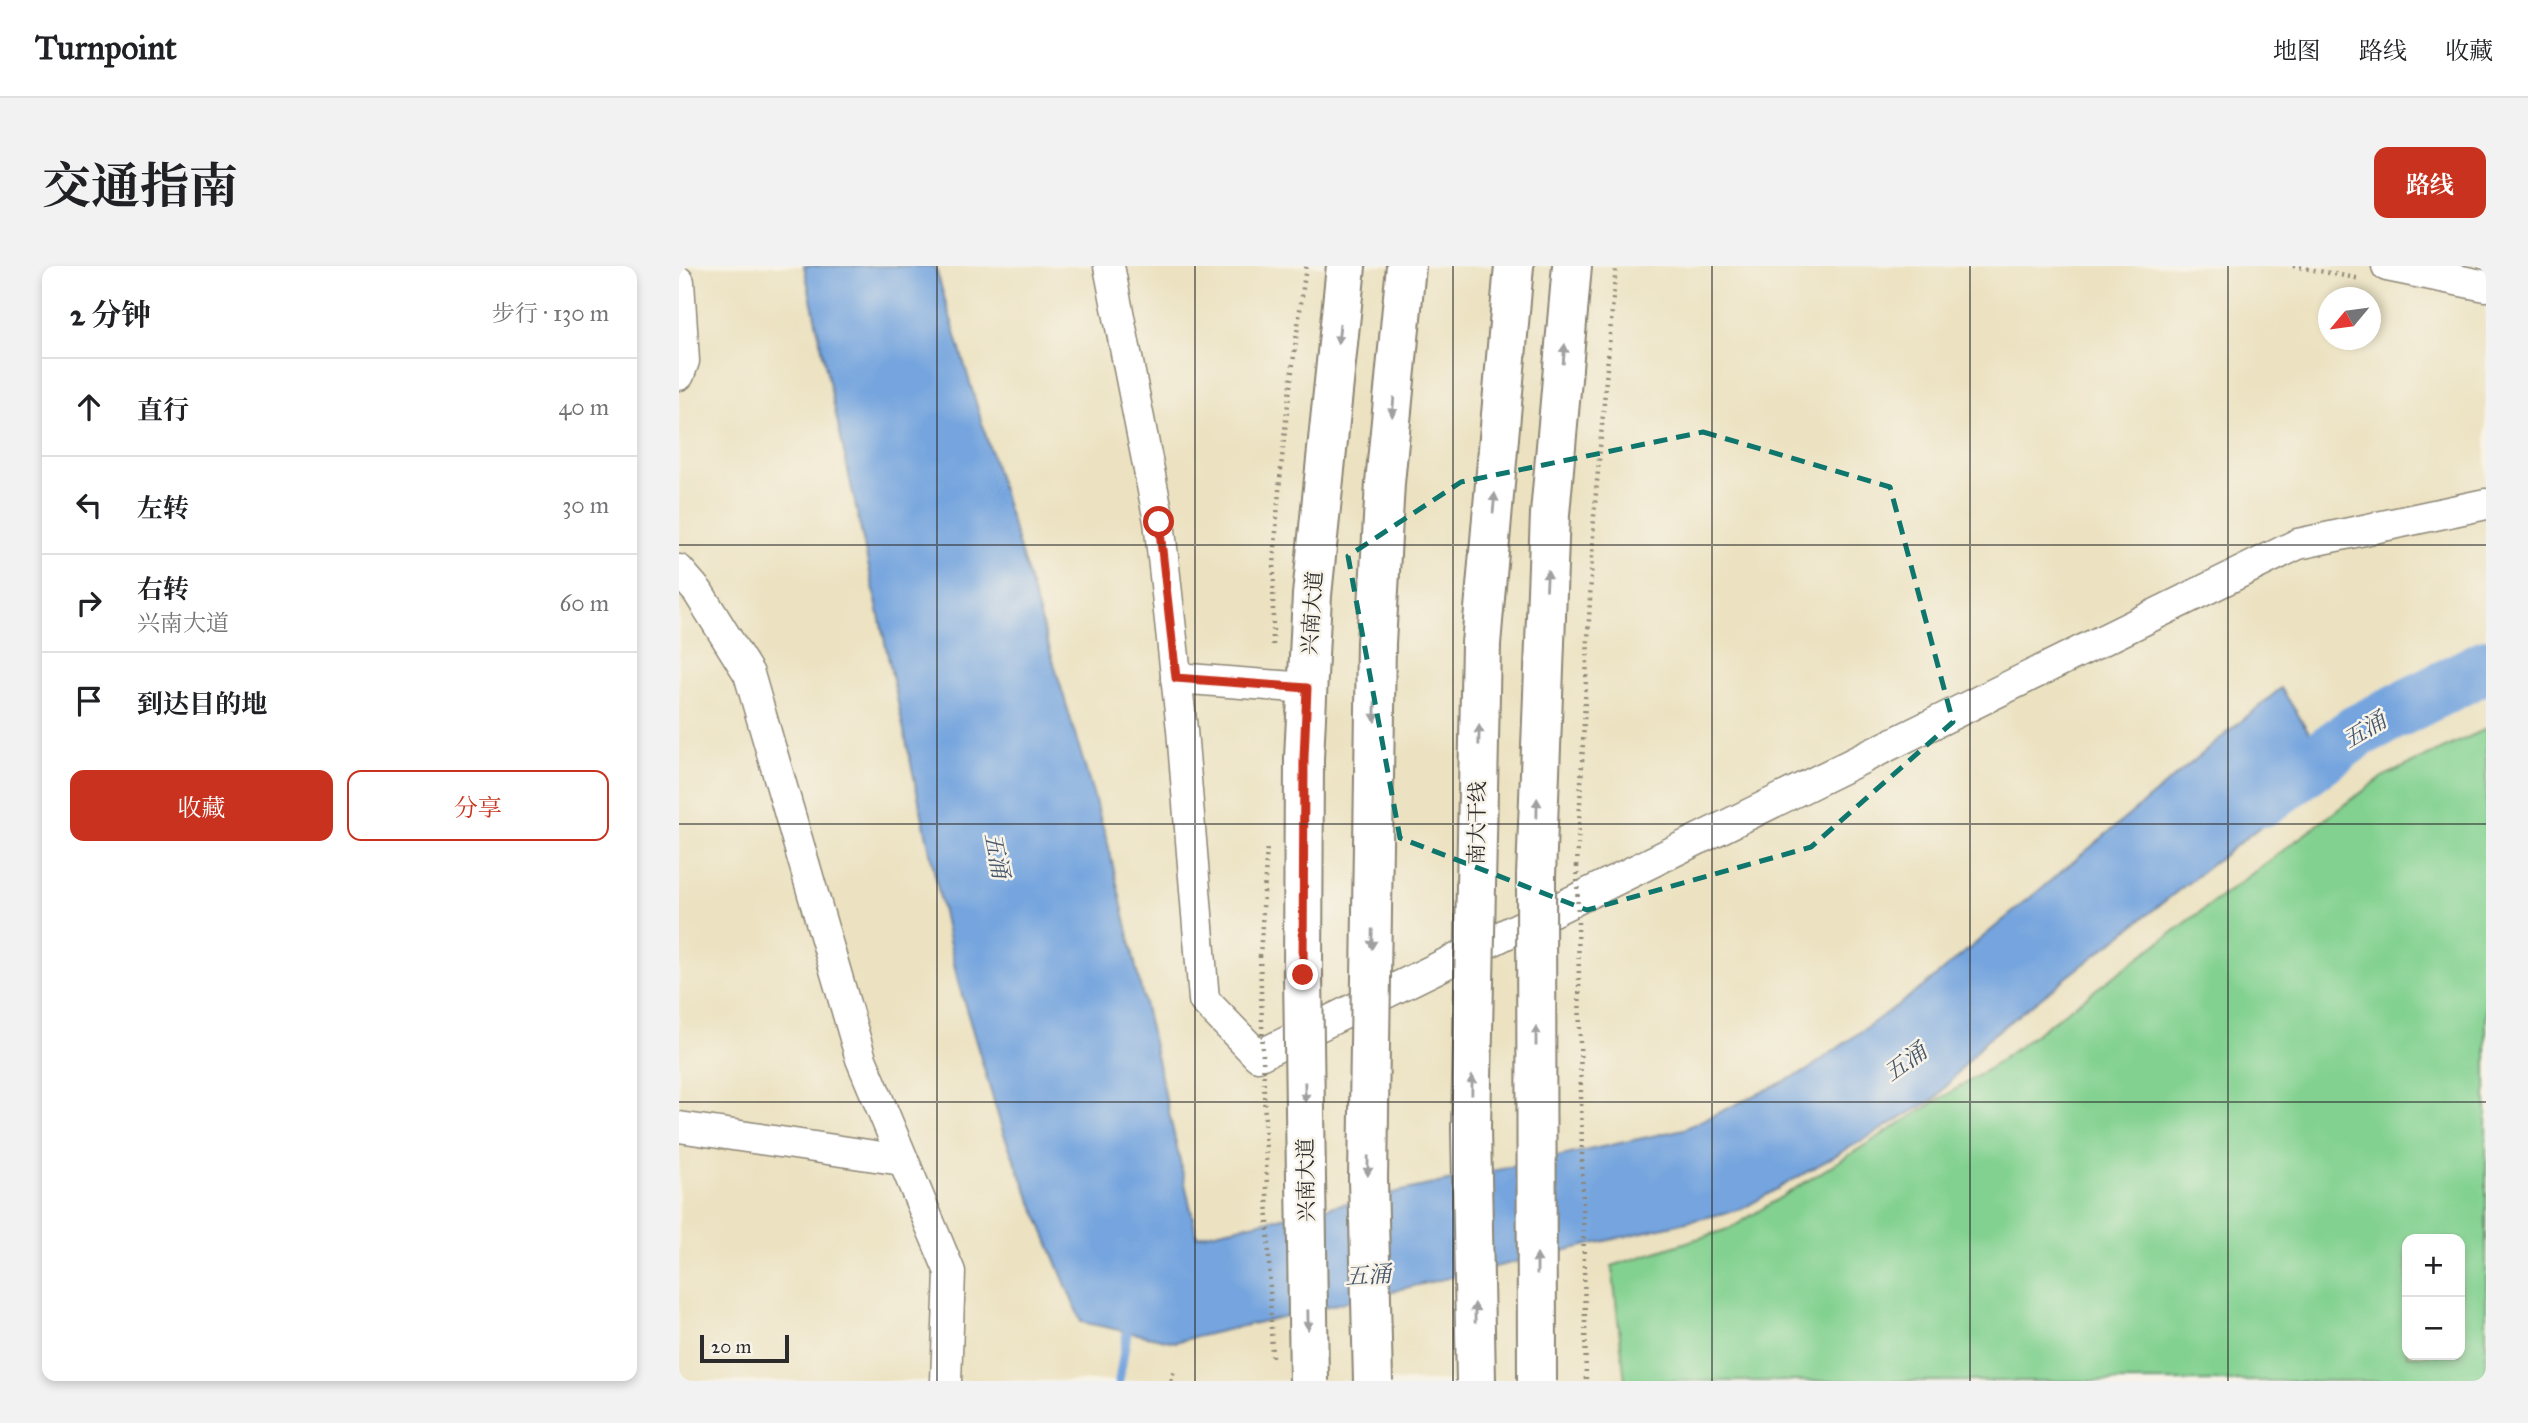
<!DOCTYPE html>
<html lang="zh">
<head>
<meta charset="utf-8">
<style>
  body { margin:0; font-family:"IM FELL Great Primer","Noto Serif SC",serif; background:#f2f2f2; color:#202124 }
  .controls { position:absolute; right:21px; bottom:21px; display:grid; overflow:hidden; border-radius:14px; box-shadow:0 4px 10px #0003 }
  .controls button { width:63px; height:63px; display:grid; place-items:center; padding:0; border:0; border-bottom:2px solid #e0e0e0; background:#fff; color:#202124; font:35px sans-serif }
  .compass { position:absolute; left:1639px; top:21px; width:63px; height:63px; border-radius:50%; background:#fff; box-shadow:0 4px 10px #0003; rotate:241deg }
  .scale { position:absolute; left:21px; bottom:18px; width:89px; box-sizing:border-box; padding-left:7px; border:4px solid #2b2b2b; border-top:0; font-size:19px; line-height:24px; white-space:nowrap; color:#2b2b2b; -webkit-text-stroke:5px #f7f3e8; paint-order:stroke }
  .stop { position:absolute; width:21px; height:21px; margin:-16px; border:5px solid #c8321e; border-radius:50%; background:#fff }
  .stop.end { background:#c8321e; border-color:#fff; box-shadow:0 2px 7px #0008 }
  .list { margin:0; padding:0; list-style:none }
  h2 { display:flex; justify-content:space-between; align-items:center; height:91px; margin:0; padding:0 28px; font-size:30px }
  h2 small { font-size:23px; font-weight:400; color:#757577 }
  .list li { display:grid; grid-template-columns:46px 1fr auto; gap:21px; align-items:center; box-sizing:border-box; height:98px; padding:0 28px; border-top:2px solid #e0e0e0 }
  .list b { display:block; font-size:26px; white-space:nowrap }
  .list p { margin:0; font-size:23px; white-space:nowrap; color:#757577 }
  .list em { font-size:23px; font-style:normal; color:#757577 }
  .actions { display:flex; gap:14px; padding:21px 28px }
  .actions a { flex:1; padding:16px 0; border:2px solid #c8321e; border-radius:14px; text-align:center; font-size:24px; color:#c8321e }
  .actions .main { background:#c8321e; color:#fff }
  .icon { flex:none; width:38px; height:38px; fill:none; stroke:currentColor; stroke-width:2; stroke-linecap:round; stroke-linejoin:round }
  .map { position:relative; flex:none; width:1807px; height:1115px; overflow:hidden; border-radius:14px }
  header { display:flex; align-items:center; gap:42px; box-sizing:border-box; height:98px; padding:0 35px; background:#fff; border-bottom:2px solid #e0e0e0 }
  header strong { font-size:33px }
  nav { display:flex; gap:38px; margin-inline-start:auto; font-size:24px }
  .intro { display:flex; align-items:center; justify-content:space-between; box-sizing:border-box; height:168px; padding:0 42px }
  h1 { margin:0; font-size:49px }
  .button { padding:18px 32px; border-radius:14px; background:#c8321e; color:#fff; font-size:24px; font-weight:700 }
  main { display:flex; gap:42px; padding:0 42px }
  aside { flex:1; background:#fff; border-radius:14px; box-shadow:0 4px 10px #0003 }
  .map>svg:first-child { display:block }
</style>
</head>
<body>
<header>
<strong>Turnpoint</strong>
<nav><a>地图</a><a>路线</a><a>收藏</a></nav>
</header>
<div class="intro"><h1>交通指南</h1><a class="button">路线</a></div>
<main>
<aside>
<h2>2 分钟<small>步行 · 130 m</small></h2>
<ul class="list">
<li><svg class="icon" aria-label="ahead" viewBox="0 0 24 24"><path d="M12 20V5M6 11l6-6 6 6"/></svg><div><b>直行</b></div><em>40 m</em></li>
<li><svg class="icon" aria-label="left" viewBox="0 0 24 24"><path d="M17 20v-9H6M10 6l-5 5 5 5"/></svg><div><b>左转</b></div><em>30 m</em></li>
<li><svg class="icon" aria-label="right" viewBox="0 0 24 24"><path d="M7 20v-9h11M14 6l5 5-5 5"/></svg><div><b>右转</b><p>兴南大道</p></div><em>60 m</em></li>
<li><svg class="icon" aria-label="arrive" viewBox="0 0 24 24"><path d="M6 21V4h12l-3 4 3 4H6"/></svg><div><b>到达目的地</b></div></li>
</ul>
<div class="actions"><a class="main">收藏</a><a>分享</a></div>
</aside>
<div class="map">
<svg width="1807" height="1115" viewBox="0 0 1807 1115">
  <rect width="100%" height="100%" fill="#f7f3e8"/>
  <filter id="ink" filterUnits="userSpaceOnUse"><feTurbulence type="fractalNoise" baseFrequency=".0143" numOctaves="2"/><feDisplacementMap in="SourceGraphic" scale="14" xChannelSelector="R" yChannelSelector="G"/><feConvolveMatrix kernelMatrix="1 2 1 2 8 2 1 2 1" color-interpolation-filters="sRGB"/></filter>
  <filter id="wash" filterUnits="userSpaceOnUse"><feTurbulence type="fractalNoise" baseFrequency=".00686" numOctaves="4" result="noise"/><feDisplacementMap in="SourceGraphic" scale="28" xChannelSelector="R" yChannelSelector="G"/><feGaussianBlur stdDeviation="1.57" result="paint"/><feColorMatrix in="noise" values="0 0 0 0 0 0 0 0 0 0 0 0 0 0 0 0 0 1.4 0 .05"/><feComposite in="paint" operator="in"/></filter>
  <g filter="url(#wash)">
    <rect width="100%" height="100%" fill="#ece2c1"/>
    <path fill="#82d190" stroke="#567e5e" stroke-width="2" fill-rule="evenodd" d="M1807,463V1115H946L933,1000L1052,962L1311,802L1703,511ZM1728,973H1781V1089H1728Z"/>
    <polygon fill="#74a4de" stroke="#506884" stroke-width="2" points="125,0 256,0 429,578 518,970 1005,863 1127,805 1249,717 1602,422 1654,504 1306,775 1257,832 1063,943 496,1076 402,1056 324,866 279,716"/>
    <g fill="none" stroke-linecap="round" stroke-linejoin="round">
      <polyline stroke="#74a4de" stroke-width="9" points="440,1115 450,1055"/>
      <polyline stroke="#74a4de" stroke-width="54" points="1584,534 1677,466 1807,400"/>
    </g>
  </g>
  <g filter="url(#ink)">
    <g fill="none" stroke-linecap="round" stroke-linejoin="round">
      <defs>
        <g id="minor">
          <polyline points="430,0 480,255 503,464 525,734 579,790 1619,278 1807,238"/>
          <polyline points="1708,0 1807,20"/>
          <polyline points="0,16 5,95 0,109"/>
          <polyline points="0,304 19,326 70,408 182,793 271,1006 267,1115"/>
          <polyline points="497,412 628,422"/>
          <polyline points="0,861 223,894"/>
        </g>
        <g id="secondary">
          <polyline points="857,610 871,248 893,0"/>
          <polyline points="624,709 625,492 633,329 667,0"/>
        </g>
        <g id="trunk">
          <polyline points="697,377 706,217 727,0"/>
          <polyline points="802,378 835,0"/>
        </g>
      </defs>
      <use href="#minor" stroke="#8c8676" stroke-width="33"/>
      <use href="#secondary" stroke="#8c8676" stroke-width="42"/>
      <use href="#trunk" stroke="#8c8676" stroke-width="42"/>
      <g stroke="#8c8676" stroke-width="4.5" stroke-dasharray="2 5" stroke-linecap="butt">
        <polyline points="1614,0 1682,13"/>
        <path d="M594,379C592,252 610,125 627,0"/>
        <polyline points="898,600 915,250 937,0"/>
        <polyline points="581,690 588,580"/>
        <polyline points="492,1115 495,1104"/>
      </g>
      <use href="#minor" stroke="#fff" stroke-width="30"/>
      <use href="#secondary" stroke="#fff" stroke-width="38"/>
      <use href="#trunk" stroke="#fff" stroke-width="38"/>
      <defs>
        <g id="secondary-bridge">
          <polyline points="857,610 858,1115"/>
          <polyline points="624,709 630,1115"/>
        </g>
        <g id="trunk-bridge">
          <polyline points="694,1115 689,913 697,377"/>
          <polyline points="797,1115 792,862 802,378"/>
        </g>
      </defs>
      <use href="#secondary-bridge" stroke="#8c8676" stroke-width="42" stroke-linecap="butt"/>
      <use href="#trunk-bridge" stroke="#8c8676" stroke-width="42" stroke-linecap="butt"/>
      <g stroke="#8c8676" stroke-width="4.5" stroke-dasharray="2 5" stroke-linecap="butt">
        <polyline points="898,600 907,1115"/>
        <polyline points="581,690 593,1092"/>
      </g>
      <use href="#secondary-bridge" stroke="#fff" stroke-width="38"/>
      <use href="#trunk-bridge" stroke="#fff" stroke-width="38"/>
    </g>
    <defs><path id="oneway-solid" d="M-6-.8H1V-3.2L6.5 0L1 3.2V.8H-6Z" transform="scale(1.75)"/></defs>
    <g fill="#a0a0a0">
      <use href="#oneway-solid" transform="translate(660 68) rotate(96)"/>
      <use href="#oneway-solid" transform="translate(885 88) rotate(-85)"/>
      <use href="#oneway-solid" transform="translate(714 141) rotate(95)"/>
      <use href="#oneway-solid" transform="translate(815 237) rotate(-85)"/>
      <use href="#oneway-solid" transform="translate(868 314) rotate(-87)"/>
      <use href="#oneway-solid" transform="translate(696 446) rotate(91)"/>
      <use href="#oneway-solid" transform="translate(800 469) rotate(-89)"/>
      <use href="#oneway-solid" transform="translate(858 542) rotate(-89)"/>
      <use href="#oneway-solid" transform="translate(693 673) rotate(91)"/>
      <use href="#oneway-solid" transform="translate(857 770) rotate(-90)"/>
      <use href="#oneway-solid" transform="translate(793 819) rotate(-89)"/>
      <use href="#oneway-solid" transform="translate(626 826) rotate(89)"/>
      <use href="#oneway-solid" transform="translate(689 900) rotate(91)"/>
      <use href="#oneway-solid" transform="translate(858 998) rotate(-90)"/>
      <use href="#oneway-solid" transform="translate(796 1047) rotate(-91)"/>
      <use href="#oneway-solid" transform="translate(629 1054) rotate(89)"/>
    </g>
  </g>
  <g fill="none" stroke-linecap="round" stroke-linejoin="round" filter="url(#ink)">
    <polyline stroke="#c8321e" stroke-width="9" points="480,256 497,412 628,422 625,492 624,709"/>
  </g>
  <path fill="none" stroke="#0f766e" stroke-width="5" stroke-dasharray="14 9" stroke-linejoin="round" d="M1024,166L1211,221L1274,456L1132,581L908,644L721,572L669,290L782,216Z"/>
  <path fill="none" stroke="#2b2b2b" stroke-width="2" stroke-opacity="0.55" d="M258,0V1115M516,0V1115M774,0V1115M1033,0V1115M1291,0V1115M1549,0V1115M0,279H1807M0,558H1807M0,836H1807"/>
  <g text-anchor="middle" stroke-width="5" stroke-linejoin="round" paint-order="stroke">
    <g font-size="21" fill="#2b2b2b" stroke="#f7f3e8">
      <text transform="translate(633 347) rotate(-86)" y="7">兴南大道</text>
      <text transform="translate(798 557) rotate(-89)" y="7">南大干线</text>
      <text transform="translate(627 914) rotate(-91)" y="7">兴南大道</text>
    </g>
    <g font-size="23" font-style="italic" fill="#45556a" stroke="#f7f3e8">
      <text transform="translate(1685 464) rotate(-31)" y="8">五涌</text>
      <text transform="translate(318 589) rotate(79)" y="8">五涌</text>
      <text transform="translate(1226 796) rotate(-36)" y="8">五涌</text>
      <text transform="translate(689 1009) rotate(-4)" y="8">五涌</text>
    </g>
  </g>
</svg>
<div class="controls">
<button>+</button>
<button>−</button>
</div>
<svg class="compass" viewBox="-18 -18 36 36"><path d="M0-13l5 13h-10z" fill="#e53935"/><path d="M0 13l5-13h-10z" fill="#757577"/></svg>
<div class="scale">20 m</div>
<div class="stop" style="left:480px;top:256px"></div>
<div class="stop end" style="left:624px;top:709px"></div>
</div>
</main>
</body>
</html>
